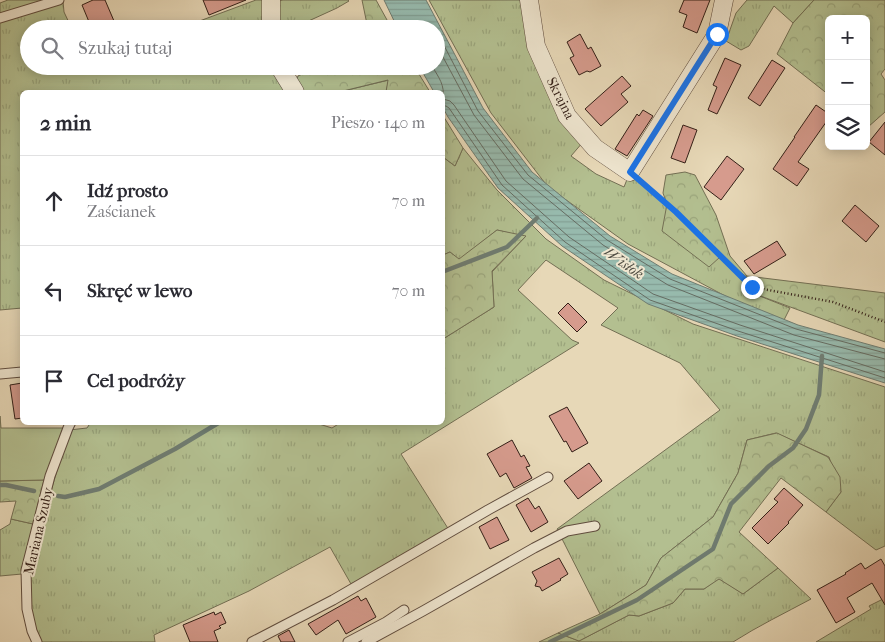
<!DOCTYPE html>
<html lang="pl">
<head>
<meta charset="utf-8">
<style>
  body { margin:0; font-family:"IM FELL French Canon",serif; background:#f2f2f3; color:#2b2b33 }
  .controls { position:absolute; right:15px; top:15px; display:grid; overflow:hidden; border-radius:8px; box-shadow:0 2px 12px #0003 }
  .controls button { width:45px; height:45px; display:grid; place-items:center; padding:0; border:0; border-bottom:1px solid #e1e1e2; background:#fff; color:#2b2b33; font:25px sans-serif }
  .stop { position:absolute; width:15px; height:15px; margin:-11px; border:4px solid #1a73e8; border-radius:50%; background:#fff }
  .stop.end { background:#1a73e8; border-color:#fff; box-shadow:0 1px 5px #0008 }
  .list { margin:0; padding:0; list-style:none }
  h2 { display:flex; justify-content:space-between; align-items:center; height:65px; margin:0; padding:0 20px; font-size:21px }
  h2 small { font-size:16px; font-weight:400; color:#7c7c81 }
  .list li { display:grid; grid-template-columns:32px 1fr auto; gap:15px; align-items:center; box-sizing:border-box; height:90px; padding:0 20px; border-top:1px solid #e1e1e2 }
  .list b { display:block; font-size:19px; white-space:nowrap }
  .list p { margin:0; font-size:16px; white-space:nowrap; color:#7c7c81 }
  .list em { font-size:16px; font-style:normal; color:#7c7c81 }
  .icon { flex:none; width:28px; height:28px; fill:none; stroke:currentColor; stroke-width:2; stroke-linecap:round; stroke-linejoin:round }
  .map { position:relative; flex:none; width:885px; height:642px; overflow:hidden }
  .search { position:absolute; background:#fff; box-shadow:0 2px 12px #0003; left:20px; top:20px; width:425px; height:55px; display:flex; align-items:center; gap:12px; box-sizing:border-box; padding:0 18px; border-radius:28px; color:#7c7c81; font-size:19px }
  .panel { position:absolute; background:#fff; box-shadow:0 2px 12px #0003; left:20px; top:90px; width:425px; height:335px; border-radius:8px }
  .map>svg:first-child { display:block }
</style>
</head>
<body>
<div class="map">
<svg width="885" height="642" viewBox="0 0 885 642">
  <defs>
    <pattern id="grass-tufts" width="24" height="20" patternUnits="userSpaceOnUse" patternTransform="scale(1.25)"><rect width="24" height="20" fill="#b3bf90"/><path d="M3 7l-1-3M5 7V3M7 7l1-3M15 17l-1-3M17 17v-4M19 17l1-3" fill="none" stroke="#9aa47b"/></pattern>
    <pattern id="forest-crowns" width="20" height="18" patternUnits="userSpaceOnUse" patternTransform="scale(1.25)"><rect width="20" height="18" fill="#b3bf90"/><path d="M2 6a3 3 0 1 1 6 0M12 15a3 3 0 1 1 6 0" fill="none" stroke="#9aa47b"/></pattern>
    <pattern id="water-rules" width="6" height="5" patternUnits="userSpaceOnUse" patternTransform="scale(1.25)"><rect width="6" height="5" fill="#97baad"/><path d="M0 2.5h6" fill="none" stroke="#839f94"/></pattern>
  </defs>
  <rect width="100%" height="100%" fill="#e7d8b7"/>
  <filter id="stains"><feTurbulence type="fractalNoise" baseFrequency=".004" numOctaves="4"/><feColorMatrix values="0 0 0 0 .2 0 0 0 0 .09 0 0 0 0 .02 0 0 0 .5 -.17"/></filter>
  <radialGradient id="worn" r=".72"><stop offset=".6" stop-color="#630" stop-opacity="0"/><stop offset="1" stop-color="#630" stop-opacity=".3"/></radialGradient>
  <g fill="url(#grass-tufts)" stroke="#736f54">
    <polygon points="8,0 51,0 0,15 0,3"/>
    <polygon points="256,0 268,0 268,29 178,29"/>
    <polygon points="283,0 348,0 349,1 337,8 291,29 274,29 275,2"/>
    <polygon points="429,0 524,0 583,142 571,156 596,174 624,187 630,172 667,204 727,263 747,277 747,291 790,308 784,320 742,305 628,244 548,187 491,113"/>
    <polygon points="747,0 814,0 793,23 774,6 749,46 741,50 726,41 736,13"/>
    <polygon points="63,1 64,12 72,29 29,29 29,66 274,66 293,92 22,92 22,308 0,310 0,19"/>
    <polygon points="389,80 386,92 339,92"/>
    <polygon points="463,148 497,190 546,239 604,280 693,324 885,387 885,546 876,550 826,512 841,492 829,457 776,433 747,440 738,473 713,517 661,558 646,585 600,614 557,529 720,410 680,363 601,325 618,308 546,260 518,290 572,340 579,343 401,454 449,530 351,584 330,547 249,591 154,635 155,642 42,642 37,635 31,615 29,579 34,566 36,542 69,430 87,428 91,422 319,422 319,424 332,428 340,423 442,422 443,339 494,307 492,272 525,237 497,230 459,260 450,252 443,255 443,157 455,166"/>
    <polygon points="11,519 33,524 22,574 0,576 0,530 10,524"/>
    <path d="M778,568L811,599C785,613 758,626 733,642H539L558,633L579,641L629,615L639,616L673,603L685,589H704L719,578L743,594Z"/>
    <polygon points="885,598 885,642 816,642 871,609 869,606"/>
  </g>
  <g fill="url(#forest-crowns)" stroke="#736f54">
    <polygon points="362,0 376,0 392,29 368,29"/>
    <polygon points="814,0 885,0 885,69 881,74 885,80 885,112 868,127 866,125 866,19 829,19 829,95 777,54 793,23"/>
    <polygon points="319,66 414,66 430,92 386,92 388,80 339,92 300,92 295,83 298,76"/>
    <polygon points="442,114 463,148 455,166 443,157"/>
    <polygon points="685,172 695,175 716,215 730,256 747,276 885,293 885,342 747,291 747,277 727,263 720,257 709,267 662,231 667,204 663,193 666,175"/>
    <polygon points="497,230 526,236 492,271 494,307 443,339 443,255 450,252 459,259"/>
    <polygon points="777,433 828,457 840,477 841,492 826,512 781,478 739,532 778,568 743,594 719,579 704,589 685,589 673,603 639,616 629,615 579,641 558,633 600,614 646,585 661,558 713,517 738,473 747,440"/>
    <polygon points="44,480 33,524 11,519 16,501 0,502 0,481"/>
  </g>
  <polygon fill="#b3bf90" stroke="#736f54" points="0,416 1,428 63,428 44,480 0,481"/>
  <polygon fill="url(#water-rules)" stroke="#6f7c71" points="384,0 426,0 483,108 532,172 610,236 672,274 798,325 885,349 885,383 737,336 648,304 562,246 498,188 448,117 443,108 442,92 434,92 419,66 436,66 436,29 398,29"/>
  <g fill="none" stroke-linecap="round" stroke-linejoin="round">
    <g stroke="#656c62" stroke-width="1">
      <polyline points="436,30 478,111 528,175 607,240 670,279 796,329 885,353"/>
      <polyline points="436,44 474,115 523,179 603,245 668,285 794,335 885,359"/>
      <path d="M432,66C439,78 445,85 443,99L450,101L454,105L506,181L569,237L653,294L740,325L885,372"/>
      <polyline points="442,106 446,106 449,108 502,185 565,242 650,300 738,331 885,378"/>
    </g>
    <g stroke="#6f7c71" stroke-width="4.5">
      <polyline points="442,272 507,247 537,218"/>
      <polyline points="0,485 6,485 34,491"/>
      <polyline points="58,496 65,497 99,489 175,449 220,422"/>
      <polyline points="550,642 637,600 713,549 731,504 769,466 793,448 806,429 819,395 822,356"/>
    </g>
  </g>
  <g fill="#d69b8d" stroke="#331f17">
    <polygon points="93,0 105,0 114,21 96,29 92,29 82,5"/>
    <polygon points="203,0 246,0 209,15"/>
    <polygon points="684,0 710,0 697,33 683,27 687,15 679,12"/>
    <polygon points="580,34 588,49 591,47 601,66 590,72 587,71 579,75 570,58 574,56 567,42"/>
    <polygon points="725,58 741,65 717,114 708,110 717,87 713,85"/>
    <polygon points="772,60 785,68 760,106 748,98"/>
    <polygon points="622,76 631,86 621,94 628,102 601,126 585,109"/>
    <polygon points="816,105 829,114 829,118 798,162 809,169 797,186 773,169 795,137 794,137"/>
    <polygon points="643,110 653,116 627,156 615,149 637,114 639,116"/>
    <polygon points="885,122 885,155 869,142"/>
    <polygon points="683,125 697,130 685,163 671,158"/>
    <polygon points="727,156 744,169 721,200 704,187"/>
    <polygon points="855,205 879,226 866,242 842,221"/>
    <polygon points="777,241 786,255 754,274 744,261"/>
    <polygon points="568,303 587,322 577,332 558,313"/>
    <polygon points="22,383 22,418 15,419 10,385"/>
    <polygon points="567,407 588,443 572,452 566,441 564,442 549,416"/>
    <polygon points="512,440 521,457 524,455 530,466 526,467 532,478 514,488 506,473 500,477 487,454"/>
    <polygon points="589,463 602,481 578,499 564,481"/>
    <polygon points="784,488 803,505 788,522 789,523 768,544 752,528 778,502 774,499"/>
    <polygon points="528,498 535,509 539,506 548,522 531,532 516,505"/>
    <polygon points="497,517 509,540 490,549 479,527"/>
    <polygon points="559,558 568,574 560,579 561,580 542,591 540,587 535,586 537,581 532,572"/>
    <polygon points="881,559 885,566 885,605 872,583 847,598 855,612 836,623 817,590 846,574 845,573 861,563 865,569"/>
    <polygon points="358,596 361,601 366,598 376,617 346,634 338,620 316,635 308,624"/>
    <polygon points="214,612 215,615 221,612 226,623 219,626 221,628 214,631 218,642 190,642 183,625"/>
    <polygon points="289,630 295,642 281,642 278,636"/>
  </g>
  <g fill="none" stroke-linecap="round" stroke-linejoin="round">
    <defs>
      <g id="service">
        <polyline points="0,18 59,0"/>
        <polyline points="0,374 22,372"/>
        <polyline points="37,642 32,631 27,609 26,570 50,476 68,428 71,422"/>
        <polyline points="252,642 333,600 488,510 548,477"/>
        <polyline points="348,642 386,622 404,610"/>
        <polyline points="366,642 423,611 534,548 567,531 595,526"/>
      </g>
      <g id="minor">
        <polyline points="529,0 536,46 567,116 595,148 630,172 717,34 724,0"/>
        <polyline points="271,29 271,0"/>
        <polyline points="279,66 295,92"/>
      </g>
    </defs>
    <use href="#service" stroke="#604d3f" stroke-width="11"/>
    <use href="#minor" stroke="#604d3f" stroke-width="19"/>
    <polyline stroke="#331f17" stroke-width="2.5" stroke-dasharray="1 2.5" stroke-linecap="butt" points="641,182 676,212 752,287 833,302 885,322"/>
    <use href="#service" stroke="#efe6d0" stroke-width="9"/>
    <use href="#minor" stroke="#efe6d0" stroke-width="18"/>
  </g>
  <g fill="none" stroke-linecap="round" stroke-linejoin="round">
    <polyline stroke="#1a73e8" stroke-width="6" points="717,34 630,172 676,212 752,287"/>
  </g>
  <g text-anchor="middle" stroke-width="4" stroke-linejoin="round" paint-order="stroke">
    <g font-size="14" fill="#331f17" stroke="#efe6d0">
      <text transform="translate(561 98) rotate(63)" y="5">Skrajna</text>
      <text transform="translate(38 531) rotate(-77)" y="5">Mariana Szuby</text>
    </g>
    <g font-size="15" font-style="italic" fill="#514e44" stroke="#efe6d0">
      <text transform="translate(624 263) rotate(35)" y="5">Wisłok</text>
    </g>
  </g>
  <rect width="100%" height="100%" filter="url(#stains)"/>
  <rect width="100%" height="100%" fill="url(#worn)"/>
</svg>
<div class="controls">
<button>+</button>
<button>−</button>
<button><svg class="icon" aria-label="layers" viewBox="0 0 24 24"><path d="M12 4l9 5-9 5-9-5zM3 14l9 5 9-5"/></svg></button>
</div>
<div class="stop" style="left:717px;top:34px"></div>
<div class="stop end" style="left:752px;top:287px"></div>
<div class="search"><svg class="icon" aria-label="search" viewBox="0 0 24 24"><circle cx="10" cy="10" r="6"/><path d="M15 15l6 6"/></svg>Szukaj tutaj</div>
<section class="panel">
<h2>2 min<small>Pieszo · 140 m</small></h2>
<ul class="list">
<li><svg class="icon" aria-label="ahead" viewBox="0 0 24 24"><path d="M12 20V5M6 11l6-6 6 6"/></svg><div><b>Idź prosto</b><p>Zaścianek</p></div><em>70 m</em></li>
<li><svg class="icon" aria-label="left" viewBox="0 0 24 24"><path d="M17 20v-9H6M10 6l-5 5 5 5"/></svg><div><b>Skręć w lewo</b></div><em>70 m</em></li>
<li><svg class="icon" aria-label="arrive" viewBox="0 0 24 24"><path d="M6 21V4h12l-3 4 3 4H6"/></svg><div><b>Cel podróży</b></div></li>
</ul>
</section>
</div>
</body>
</html>
